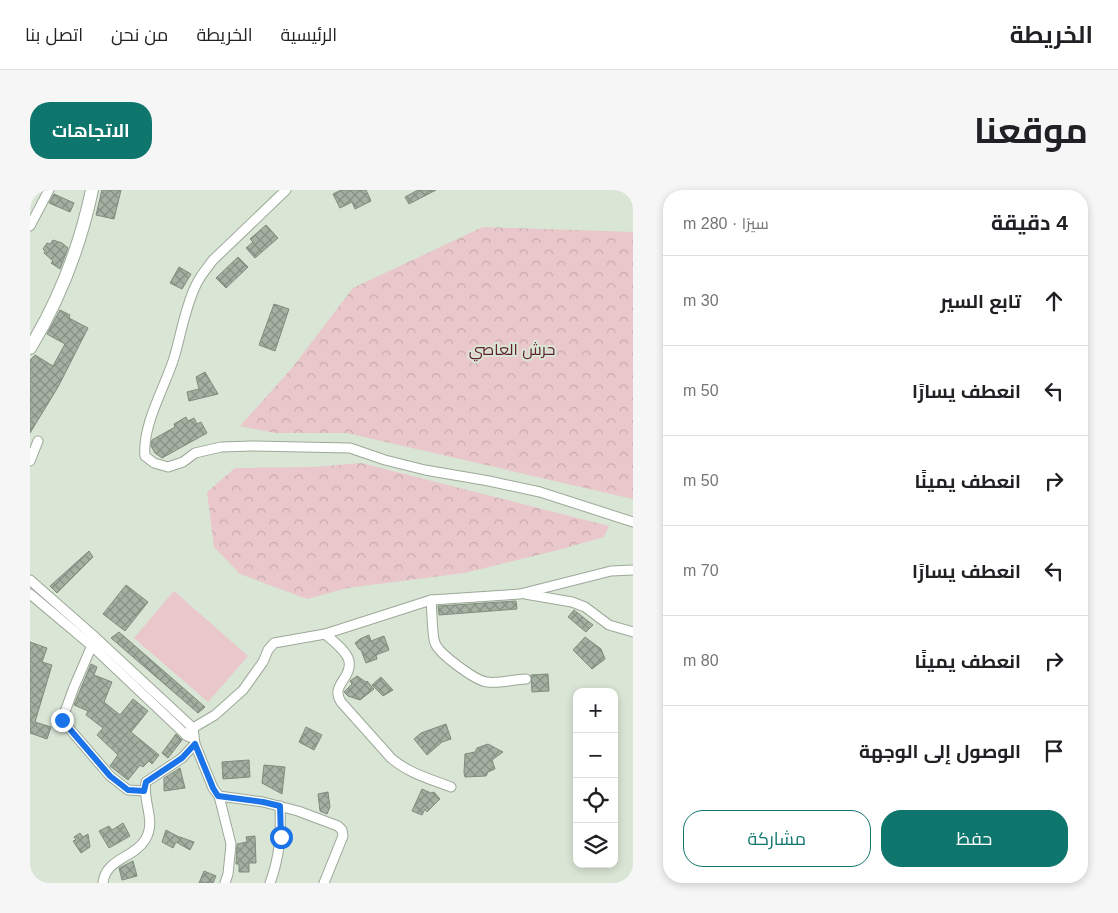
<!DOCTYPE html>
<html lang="ar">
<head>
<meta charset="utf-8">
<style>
  body { margin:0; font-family:Helvetica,Cairo,sans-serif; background:#f6f6f6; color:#202124; direction:rtl }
  .controls { position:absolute; right:15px; bottom:15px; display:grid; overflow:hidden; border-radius:10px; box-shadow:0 2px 8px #0003 }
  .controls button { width:45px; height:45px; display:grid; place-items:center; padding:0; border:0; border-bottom:1px solid #e0e0e0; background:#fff; color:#202124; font:25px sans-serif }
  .stop { position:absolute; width:15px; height:15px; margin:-11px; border:4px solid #1a73e8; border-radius:50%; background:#fff }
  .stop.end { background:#1a73e8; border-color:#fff; box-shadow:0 1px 5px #0008 }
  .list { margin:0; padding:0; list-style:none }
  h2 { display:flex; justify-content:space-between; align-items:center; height:65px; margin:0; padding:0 20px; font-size:21px }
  h2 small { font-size:16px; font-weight:400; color:#757577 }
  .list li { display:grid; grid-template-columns:32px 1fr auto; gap:15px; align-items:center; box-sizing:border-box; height:90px; padding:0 20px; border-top:1px solid #e0e0e0 }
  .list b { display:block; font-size:19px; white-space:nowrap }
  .list em { font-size:16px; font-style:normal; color:#757577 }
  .actions { display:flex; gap:10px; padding:15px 20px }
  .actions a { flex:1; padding:11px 0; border:1px solid #0f766e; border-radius:20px; text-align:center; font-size:18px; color:#0f766e }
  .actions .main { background:#0f766e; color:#fff }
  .icon { flex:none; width:28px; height:28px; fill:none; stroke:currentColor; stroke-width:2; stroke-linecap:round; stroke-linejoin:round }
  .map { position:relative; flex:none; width:603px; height:693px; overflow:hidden; direction:ltr; border-radius:20px }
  header { display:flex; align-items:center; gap:30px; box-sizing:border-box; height:70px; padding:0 25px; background:#fff; border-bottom:1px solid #e0e0e0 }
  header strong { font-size:24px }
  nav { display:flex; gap:28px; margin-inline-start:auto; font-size:18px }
  .intro { display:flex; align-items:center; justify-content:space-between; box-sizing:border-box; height:120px; padding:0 30px }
  h1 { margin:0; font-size:35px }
  .button { padding:12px 22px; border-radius:20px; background:#0f766e; color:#fff; font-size:18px; font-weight:700 }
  main { display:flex; gap:30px; padding:0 30px }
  aside { flex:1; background:#fff; border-radius:20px; box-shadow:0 2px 8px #0003 }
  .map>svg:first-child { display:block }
</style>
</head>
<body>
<header>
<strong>الخريطة</strong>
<nav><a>الرئيسية</a><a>الخريطة</a><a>من نحن</a><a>اتصل بنا</a></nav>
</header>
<div class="intro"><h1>موقعنا</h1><a class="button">الاتجاهات</a></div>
<main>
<aside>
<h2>4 دقيقة<small>سيرًا · 280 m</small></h2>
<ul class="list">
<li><svg class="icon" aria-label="ahead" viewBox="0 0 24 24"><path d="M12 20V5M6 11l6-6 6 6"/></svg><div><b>تابع السير</b></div><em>30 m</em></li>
<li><svg class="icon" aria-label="left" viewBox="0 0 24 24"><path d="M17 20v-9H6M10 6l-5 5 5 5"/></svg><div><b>انعطف يسارًا</b></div><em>50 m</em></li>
<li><svg class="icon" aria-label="right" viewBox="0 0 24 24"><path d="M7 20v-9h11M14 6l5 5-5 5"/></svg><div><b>انعطف يمينًا</b></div><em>50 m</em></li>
<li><svg class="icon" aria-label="left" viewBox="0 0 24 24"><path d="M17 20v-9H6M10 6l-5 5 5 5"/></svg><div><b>انعطف يسارًا</b></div><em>70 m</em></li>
<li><svg class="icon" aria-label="right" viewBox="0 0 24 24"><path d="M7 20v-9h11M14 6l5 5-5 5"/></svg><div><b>انعطف يمينًا</b></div><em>80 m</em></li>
<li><svg class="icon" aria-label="arrive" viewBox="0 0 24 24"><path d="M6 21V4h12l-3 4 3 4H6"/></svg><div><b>الوصول إلى الوجهة</b></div></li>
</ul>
<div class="actions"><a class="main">حفظ</a><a>مشاركة</a></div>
</aside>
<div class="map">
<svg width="603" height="693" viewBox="0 0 603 693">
  <defs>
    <pattern id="forest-crowns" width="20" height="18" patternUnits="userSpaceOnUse" patternTransform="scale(1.25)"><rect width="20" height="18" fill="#e9c7ca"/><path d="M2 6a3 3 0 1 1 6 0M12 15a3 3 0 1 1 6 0" fill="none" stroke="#c8acae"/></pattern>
    <pattern id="building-cross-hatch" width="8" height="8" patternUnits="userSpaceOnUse" patternTransform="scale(1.25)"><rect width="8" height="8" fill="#a4b0a1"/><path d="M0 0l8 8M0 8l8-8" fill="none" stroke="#869084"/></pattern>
  </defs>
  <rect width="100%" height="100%" fill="#d9e5d5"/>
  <polygon fill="#e9c7ca" points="144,401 218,466 178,512 104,448"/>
  <g fill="url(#forest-crowns)">
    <polygon points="453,37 603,42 603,309 317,243 245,243 210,236 262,178 323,98"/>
    <polygon points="331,273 579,336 574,347 528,360 434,383 317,398 277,409 210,384 184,357 177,302 205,278 285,277"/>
  </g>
  <g fill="url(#building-cross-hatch)" stroke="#808c7c">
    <polygon points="72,0 91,0 84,29 66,25"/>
    <polygon points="311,0 336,0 341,11 325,19 322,12 310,18 303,4"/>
    <polygon points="388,0 406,0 379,14 375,7"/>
    <polygon points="24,4 44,13 40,22 19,13"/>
    <polygon points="236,35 248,48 225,68 216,58 223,52 220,49"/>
    <polygon points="23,50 32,53 38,58 30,79 21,73 23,71 14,63 15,61 13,59 17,53 20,54"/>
    <polygon points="208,67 218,77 196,98 186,88"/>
    <polygon points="149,77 161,84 152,99 140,93"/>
    <polygon points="244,114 259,119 245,161 229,155"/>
    <polygon points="30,120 40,125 39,128 58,138 28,197 0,243 0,170 5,165 23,176 35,154 17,144"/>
    <polygon points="175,182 188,204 159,211 157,202 169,199 166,187"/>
    <polygon points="156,227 158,231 164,228 167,234 171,232 177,243 132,268 125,263 121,256 122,250 145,237 144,234"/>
    <polygon points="59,361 63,367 27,403 20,396"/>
    <polygon points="96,395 118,412 95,441 73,424"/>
    <polygon points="486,411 487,419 409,425 408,416"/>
    <polygon points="544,420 563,435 556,442 538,427"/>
    <polygon points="89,442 175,517 168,523 81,448"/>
    <polygon points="339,445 341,451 354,446 359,460 346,465 347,469 336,473 331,460 329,459 325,453 330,449"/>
    <polygon points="555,447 571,459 575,469 562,479 543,460"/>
    <polygon points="0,452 17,458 12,472 22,475 5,532 21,537 17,549 0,543"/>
    <polygon points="61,474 67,477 64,485 82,492 74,512 90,525 103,509 118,521 101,542 129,565 122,574 119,571 113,577 110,575 98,590 80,576 88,565 67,545 73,538 56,525 58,521 44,515"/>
    <polygon points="518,484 519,501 502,502 501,485"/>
    <polygon points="327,486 336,492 337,491 344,499 330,510 318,506 314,502 322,494 320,491"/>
    <polygon points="351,487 363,500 353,506 342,495"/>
    <polygon points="416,534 421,549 412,552 397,565 384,549 391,543"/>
    <polygon points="276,537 292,545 284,560 269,552"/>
    <polygon points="146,544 152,550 138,568 132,563"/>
    <polygon points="458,554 473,562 462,570 465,579 458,582 456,586 435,587 434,583 435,564 445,562 447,558"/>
    <polygon points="219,570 220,587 193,589 192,572"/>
    <polygon points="234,575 255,577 252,604 232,593"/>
    <polygon points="150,578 155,598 134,601 134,588"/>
    <polygon points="392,599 401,603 404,602 410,609 397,622 395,619 392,625 382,621"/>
    <polygon points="298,602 300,617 297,624 290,621 288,604"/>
    <polygon points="93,633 100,646 79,658 69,641 79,636 82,640"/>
    <polygon points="136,640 147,646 164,652 160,660 146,652 143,658 132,652"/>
    <polygon points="50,643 53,647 58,644 60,657 51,663 43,651 46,650 44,647"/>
    <polygon points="225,646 226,673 219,673 219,682 209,682 209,674 206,674 207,654 217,652 216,647"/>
    <polygon points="103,671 107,686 92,690 89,678"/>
    <polygon points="174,681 186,686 183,693 169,693"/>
  </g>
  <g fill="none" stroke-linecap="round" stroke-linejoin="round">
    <defs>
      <g id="street">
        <path d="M256,0L183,70C177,78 170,86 166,95C155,117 151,145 144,168C135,197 112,235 115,266L124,273L138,277L153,272L165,263L191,257L223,256L320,258L355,270L395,280L459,291L510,302L603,332"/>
        <polyline points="0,36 19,0"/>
        <polyline points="0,271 8,251"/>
        <polyline points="0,390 66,448 163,538 165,554 183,598 189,606 201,654 198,684 195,693"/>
        <polyline points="0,404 62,456 156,545 159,547"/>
        <polyline points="495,404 542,412 555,417 579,435 603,442"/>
        <path d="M401,410C402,419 402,446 405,453C409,464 446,491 457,492C469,494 484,489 496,489"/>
        <path d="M295,444C303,451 317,461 319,471C322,489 300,495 311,512L361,568C378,583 400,589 421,597"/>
        <polyline points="63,453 44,497 32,530 80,586 98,600 115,601"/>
        <polyline points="156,545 163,538 185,525 213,500 233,472 238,460 244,453 295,444 401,410 490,404 581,381 603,380"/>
        <polyline points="189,606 233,612 268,621 308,636 312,640 313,646 294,693"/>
        <path d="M73,693C75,669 104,668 115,650C127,631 112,612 116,592L152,568L165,554"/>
        <path d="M240,693C250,666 251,644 250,616"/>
      </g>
      <path id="secondary" d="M0,158C30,109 50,56 62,0"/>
    </defs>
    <use href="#street" stroke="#9ca898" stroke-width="11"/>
    <use href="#secondary" stroke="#9ca898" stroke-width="14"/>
    <use href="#street" stroke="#fff" stroke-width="9"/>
    <use href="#secondary" stroke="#fff" stroke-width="12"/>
  </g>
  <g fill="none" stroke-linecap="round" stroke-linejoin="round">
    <polyline stroke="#1a73e8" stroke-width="6" points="32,530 80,586 98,600 114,601 116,592 152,568 165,554 183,598 188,606 233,612 250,616 251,647"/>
  </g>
  <g text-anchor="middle" stroke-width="4" stroke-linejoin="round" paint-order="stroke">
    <g font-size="16" fill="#61222d" stroke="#d9e5d5">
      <text x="482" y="165">حرش العاصي</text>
    </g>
  </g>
</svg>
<div class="controls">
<button>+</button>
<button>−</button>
<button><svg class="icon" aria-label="locate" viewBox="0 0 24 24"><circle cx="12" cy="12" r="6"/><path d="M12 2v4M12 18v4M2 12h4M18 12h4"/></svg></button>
<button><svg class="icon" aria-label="layers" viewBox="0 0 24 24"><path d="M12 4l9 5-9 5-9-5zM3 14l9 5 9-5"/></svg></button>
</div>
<div class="stop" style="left:251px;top:647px"></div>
<div class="stop end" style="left:32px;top:530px"></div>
</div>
</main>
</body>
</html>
